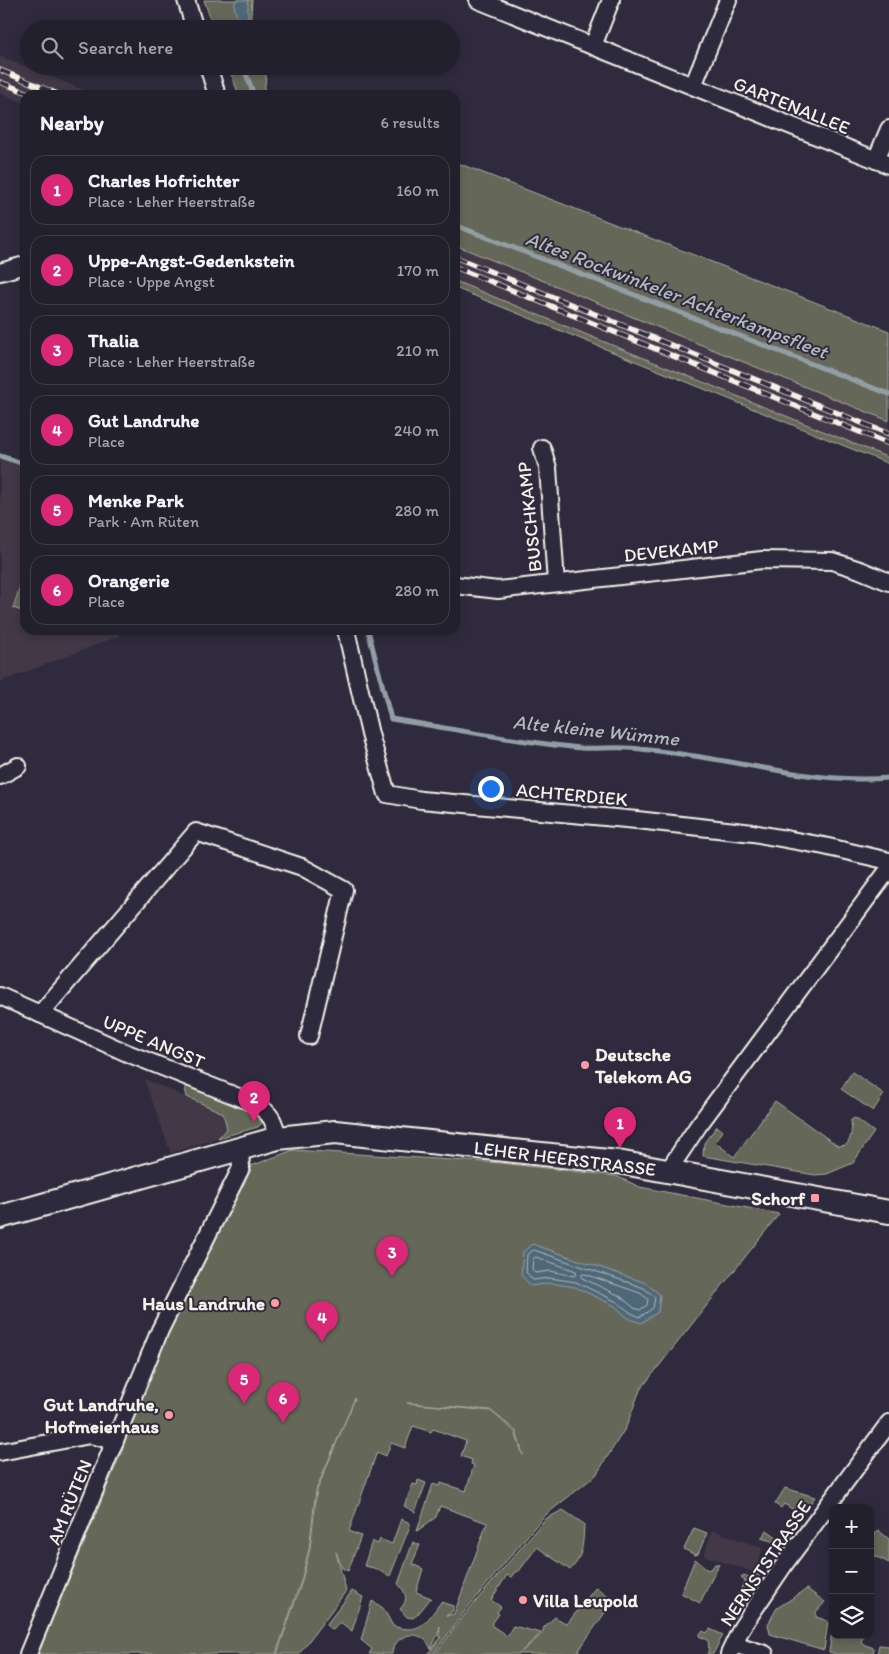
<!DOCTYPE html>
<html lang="en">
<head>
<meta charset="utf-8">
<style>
  body { margin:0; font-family:Itim,sans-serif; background:#2b2836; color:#f1f3f6 }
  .controls { position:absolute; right:15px; bottom:15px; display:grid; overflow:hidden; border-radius:10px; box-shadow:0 2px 8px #0003 }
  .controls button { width:45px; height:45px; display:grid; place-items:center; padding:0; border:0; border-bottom:1px solid #403e4a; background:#23202e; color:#f1f3f6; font:25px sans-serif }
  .you { position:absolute; left:490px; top:788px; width:18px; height:18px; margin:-12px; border:4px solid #fff; border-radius:50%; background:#1a73e8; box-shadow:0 0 0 8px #1a73e833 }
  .badge { display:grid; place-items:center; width:32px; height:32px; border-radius:50%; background:#db2777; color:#fff; font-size:16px; font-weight:700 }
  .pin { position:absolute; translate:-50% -41px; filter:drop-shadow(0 1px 2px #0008) }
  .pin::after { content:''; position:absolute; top:26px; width:18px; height:15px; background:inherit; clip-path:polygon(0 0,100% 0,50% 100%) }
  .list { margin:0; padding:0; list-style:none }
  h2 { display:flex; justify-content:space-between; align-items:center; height:65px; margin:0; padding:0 20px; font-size:21px }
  h2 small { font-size:16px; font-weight:400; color:#a3a3aa }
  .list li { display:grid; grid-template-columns:32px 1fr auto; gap:15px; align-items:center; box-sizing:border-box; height:70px; margin:0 10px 10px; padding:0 10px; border:1px solid #403e4a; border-radius:15px }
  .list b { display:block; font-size:19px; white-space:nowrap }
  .list p { margin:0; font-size:16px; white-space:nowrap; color:#a3a3aa }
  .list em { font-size:16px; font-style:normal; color:#a3a3aa }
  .icon { flex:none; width:28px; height:28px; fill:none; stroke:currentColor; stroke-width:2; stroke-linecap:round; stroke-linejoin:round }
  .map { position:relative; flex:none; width:889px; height:1654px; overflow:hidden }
  .search { position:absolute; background:#23202e; box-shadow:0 2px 8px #0003; left:20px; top:20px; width:440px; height:55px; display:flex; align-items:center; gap:12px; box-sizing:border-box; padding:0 18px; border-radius:28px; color:#a3a3aa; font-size:19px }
  .panel { position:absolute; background:#23202e; box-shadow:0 2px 8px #0003; left:20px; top:90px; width:440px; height:545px; border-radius:15px }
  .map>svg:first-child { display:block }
</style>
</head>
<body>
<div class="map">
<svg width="889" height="1654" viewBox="0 0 889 1654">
  <rect width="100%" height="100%" fill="#2f2a3d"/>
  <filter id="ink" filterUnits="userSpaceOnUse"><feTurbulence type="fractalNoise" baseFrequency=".02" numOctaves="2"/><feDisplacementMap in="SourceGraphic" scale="10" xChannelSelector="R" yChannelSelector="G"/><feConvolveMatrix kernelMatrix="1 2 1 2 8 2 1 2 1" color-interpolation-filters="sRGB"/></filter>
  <g filter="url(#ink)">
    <g fill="#423847">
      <polygon points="0,56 96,95 25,95 25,103 0,93"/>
      <polygon points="455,244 889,420 889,458 455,281"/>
      <polygon points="0,455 25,463 25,630 121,630 119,636 0,682"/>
      <polygon points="144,1079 223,1113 227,1128 218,1138 171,1153"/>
      <polygon points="712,1530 763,1548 754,1572 704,1556"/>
    </g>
    <g fill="#656758" stroke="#acaca0" fill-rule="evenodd">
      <polygon points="204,0 252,0 250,29 214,29"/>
      <polygon points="228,66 267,66 264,95 239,95"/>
      <polygon points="455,162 889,331 889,421 455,245"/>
      <polygon points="455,281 889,458 889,464 455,288"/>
      <polygon points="25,571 25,612 13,608"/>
      <polygon points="852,1072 884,1094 873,1111 841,1089"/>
      <polygon points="184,1085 262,1117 262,1123 258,1127 218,1138 227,1128 223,1113 187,1097"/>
      <path d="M775,1101L838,1146L846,1145C852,1138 852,1130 851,1120L855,1118L874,1132L853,1163L827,1174L815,1175L703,1156L704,1143L717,1126L723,1131L715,1142L734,1157Z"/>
      <path d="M293,1150L500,1163L616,1176L640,1187L779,1214L640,1390L626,1427L596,1475L543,1517L465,1611L433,1654H428L441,1637H439L440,1626L437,1636L431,1649C429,1645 427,1641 424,1639C411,1629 393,1639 392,1654H369L372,1649L361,1640L372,1601L383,1608L393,1626C421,1635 426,1622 441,1602L453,1606V1611L446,1616L454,1614L487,1523L440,1506L436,1517L417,1531L433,1484L439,1486L441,1483L466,1491L474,1465L471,1464L472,1460L461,1456L466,1441L433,1429L431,1432L413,1426L405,1448L391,1443L386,1456L377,1452L349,1531L361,1536L348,1571L342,1568L336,1552L346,1591L299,1654H277L302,1581L310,1549L317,1490L355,1398L316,1490L309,1549L301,1581L276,1654H38L122,1451L126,1431L158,1354L251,1166ZM407,1403L490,1410L516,1431L523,1455L515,1432L491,1411Z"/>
      <polygon points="418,1480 426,1483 415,1512 404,1506 413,1484 417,1485"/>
      <polygon points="785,1488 815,1497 781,1544 761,1538 767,1530 782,1541 805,1509 799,1505 795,1511 784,1504 781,1508 775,1504"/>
      <path d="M563,1510L584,1524C583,1542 584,1556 570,1570L537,1547L519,1571L515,1572L511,1577L507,1575L491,1600L501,1607L497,1612L499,1614L491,1625L507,1636L513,1626L541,1633L521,1652L542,1634L544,1627L555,1617L567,1624L596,1587L613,1601L576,1654H435L466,1613L545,1519Z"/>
      <polygon points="401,1519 410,1523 410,1526 390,1576 374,1568 364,1566 372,1541 378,1544 380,1539 392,1544"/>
      <polygon points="694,1528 707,1533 698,1554 695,1555 684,1549"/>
      <polygon points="878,1530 889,1539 889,1563 870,1553 870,1541"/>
      <path d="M413,1542L420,1545L412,1564L423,1569L416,1592L431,1598L417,1615L413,1618L407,1617L400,1609C409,1600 406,1592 398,1584Z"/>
      <path d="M695,1559C700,1562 702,1567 708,1570L713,1567L715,1564H719L700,1603L681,1593Z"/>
      <polygon points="756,1573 760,1577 733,1619 727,1615 745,1581 741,1578 743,1575 753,1578"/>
      <polygon points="807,1589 825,1602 816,1612 816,1617 828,1621 824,1650 770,1634 768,1624 777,1608"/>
      <polygon points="352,1591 363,1597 352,1631 340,1622 333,1630 326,1625"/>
      <polygon points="833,1625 833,1635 863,1635 861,1642 865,1645 874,1648 873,1654 836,1654 829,1652"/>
      <polygon points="710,1629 723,1635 713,1654 707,1654 709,1650 708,1640 699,1636 702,1631 707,1633"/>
      <polygon points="879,1645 889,1646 889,1654 877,1654"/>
    </g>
    <g fill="#4f6878" stroke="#919fa5">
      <path d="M236,0H248V19L244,22C236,18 232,8 236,0Z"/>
      <polygon points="532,1244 646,1283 660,1295 658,1312 641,1323 628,1318 615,1306 575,1287 550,1283 531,1286 521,1275 523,1252"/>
    </g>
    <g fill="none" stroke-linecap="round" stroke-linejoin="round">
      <g stroke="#b2babb" stroke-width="1">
        <polygon points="534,1250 644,1288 655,1297 653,1308 640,1317 631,1313 617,1302 576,1282 550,1278 533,1280 526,1272 527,1255"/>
        <polygon points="536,1257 576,1271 577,1274 574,1276 550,1271 535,1273 532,1269 533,1259"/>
        <polygon points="585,1274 640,1293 648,1299 647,1305 640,1310 634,1308 620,1296 582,1278 582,1275"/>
      </g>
      <g stroke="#919fa5" stroke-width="5">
        <polyline points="225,22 228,29"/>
        <polyline points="243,66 254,95"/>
        <polyline points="455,225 889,394"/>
        <polyline points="0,456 25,464"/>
        <path d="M368,630L391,719C454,729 517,742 581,748C596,749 612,747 627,748C647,749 667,752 687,755C754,764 821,784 889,778"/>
      </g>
      <defs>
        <g id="minor">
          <polyline points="186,0 195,29"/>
          <polyline points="478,0 889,165"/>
          <polyline points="593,46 611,0"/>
          <polyline points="208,66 217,95"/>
          <polyline points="693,86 728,0"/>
          <polyline points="876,160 889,129"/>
          <polyline points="0,272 25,265"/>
          <polyline points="542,448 548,468 556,583"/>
          <polyline points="455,585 498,590 762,560 832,561 860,570 889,582"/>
          <polyline points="346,630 370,734 387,794 421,800 637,820 753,833 824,846 889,861"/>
          <polyline points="0,776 18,766"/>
          <path d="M0,996L127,1053L256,1104C271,1114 274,1120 278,1138"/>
          <polyline points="40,1014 196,832 302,867 344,890 309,1036"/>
          <polyline points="668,1171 698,1126 889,869"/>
          <polyline points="0,1452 90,1435 115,1441"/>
          <polyline points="734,1644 765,1654"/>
          <polyline points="28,1654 160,1330 241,1168 240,1148"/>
          <polyline points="729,1654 742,1627 786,1562 889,1423"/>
        </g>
        <polyline id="secondary" points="0,1217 278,1138 335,1132 618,1162 889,1212"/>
      </defs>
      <use href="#minor" stroke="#f4f1e8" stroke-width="20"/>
      <use href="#secondary" stroke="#f4f1e8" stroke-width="26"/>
      <use href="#minor" stroke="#2f2a3d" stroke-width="16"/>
      <use href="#secondary" stroke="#2f2a3d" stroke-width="22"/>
      <defs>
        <g id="rail">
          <polyline points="0,70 60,95"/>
          <polyline points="0,82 33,95"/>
          <polyline points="455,257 889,434"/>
          <polyline points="455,267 889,444"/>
        </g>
      </defs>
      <use href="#rail" stroke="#f4f1e8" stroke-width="5.5"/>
      <use href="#rail" stroke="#2f2a3d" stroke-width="4" stroke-dasharray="11" stroke-linecap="butt"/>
    </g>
  </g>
  <g fill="#ff9aa2" stroke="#2f2a3d" stroke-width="2">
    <circle cx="585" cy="1065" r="5"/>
    <rect x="810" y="1193" width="10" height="10" rx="2.5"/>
    <circle cx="275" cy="1303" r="5"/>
    <circle cx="169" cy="1415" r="5"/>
    <circle cx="523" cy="1600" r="5"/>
  </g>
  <g text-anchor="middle" stroke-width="4" stroke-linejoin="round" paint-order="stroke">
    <g font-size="19" fill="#f4f1e8" stroke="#2f2a3d">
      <text transform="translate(792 105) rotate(22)" y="7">GARTENALLEE</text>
      <text transform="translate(529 517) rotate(-96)" y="7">BUSCHKAMP</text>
      <text transform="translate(671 550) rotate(-6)" y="7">DEVEKAMP</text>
      <text transform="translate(572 794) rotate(5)" y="7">ACHTERDIEK</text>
      <text transform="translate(154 1041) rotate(23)" y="7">UPPE ANGST</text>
      <text transform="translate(565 1158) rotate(7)" y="7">LEHER HEERSTRASSE</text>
      <text transform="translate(69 1502) rotate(-68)" y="7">AM RÜTEN</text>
      <text transform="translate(765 1563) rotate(-56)" y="7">NERNSTSTRASSE</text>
    </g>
    <g font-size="19" font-weight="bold" fill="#f4f1e8" stroke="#2f2a3d" text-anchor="end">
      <text x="595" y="1061" text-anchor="start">Deutsche<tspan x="595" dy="22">Telekom AG</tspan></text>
      <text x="805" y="1205">Schorf</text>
      <text x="265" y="1310">Haus Landruhe</text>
      <text x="159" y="1411">Gut Landruhe,<tspan x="159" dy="22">Hofmeierhaus</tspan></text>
      <text x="533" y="1607" text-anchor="start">Villa Leupold</text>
    </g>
    <g font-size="20" font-style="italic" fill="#b2babb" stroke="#2f2a3d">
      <text transform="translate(677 295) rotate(21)" y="7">Altes Rockwinkeler Achterkampsfleet</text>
      <text transform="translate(596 730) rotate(6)" y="7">Alte kleine Wümme</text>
    </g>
  </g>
</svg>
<div class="controls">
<button>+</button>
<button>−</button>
<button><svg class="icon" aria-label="layers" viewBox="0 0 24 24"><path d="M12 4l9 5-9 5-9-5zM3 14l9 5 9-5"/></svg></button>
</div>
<div class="you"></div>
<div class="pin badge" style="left:620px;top:1148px">1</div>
<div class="pin badge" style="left:254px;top:1122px">2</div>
<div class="pin badge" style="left:392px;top:1277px">3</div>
<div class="pin badge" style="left:322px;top:1342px">4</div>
<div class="pin badge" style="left:244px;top:1404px">5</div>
<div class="pin badge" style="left:283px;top:1423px">6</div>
<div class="search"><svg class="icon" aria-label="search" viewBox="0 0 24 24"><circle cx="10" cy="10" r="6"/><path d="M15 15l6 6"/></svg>Search here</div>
<section class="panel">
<h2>Nearby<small>6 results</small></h2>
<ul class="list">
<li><span class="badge">1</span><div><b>Charles Hofrichter</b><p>Place · Leher Heerstraße</p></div><em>160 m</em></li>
<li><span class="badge">2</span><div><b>Uppe-Angst-Gedenkstein</b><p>Place · Uppe Angst</p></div><em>170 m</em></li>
<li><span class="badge">3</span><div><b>Thalia</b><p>Place · Leher Heerstraße</p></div><em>210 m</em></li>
<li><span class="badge">4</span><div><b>Gut Landruhe</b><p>Place</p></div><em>240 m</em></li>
<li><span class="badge">5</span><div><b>Menke Park</b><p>Park · Am Rüten</p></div><em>280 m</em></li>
<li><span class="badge">6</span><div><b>Orangerie</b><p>Place</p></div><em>280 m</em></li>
</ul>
</section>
</div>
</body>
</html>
